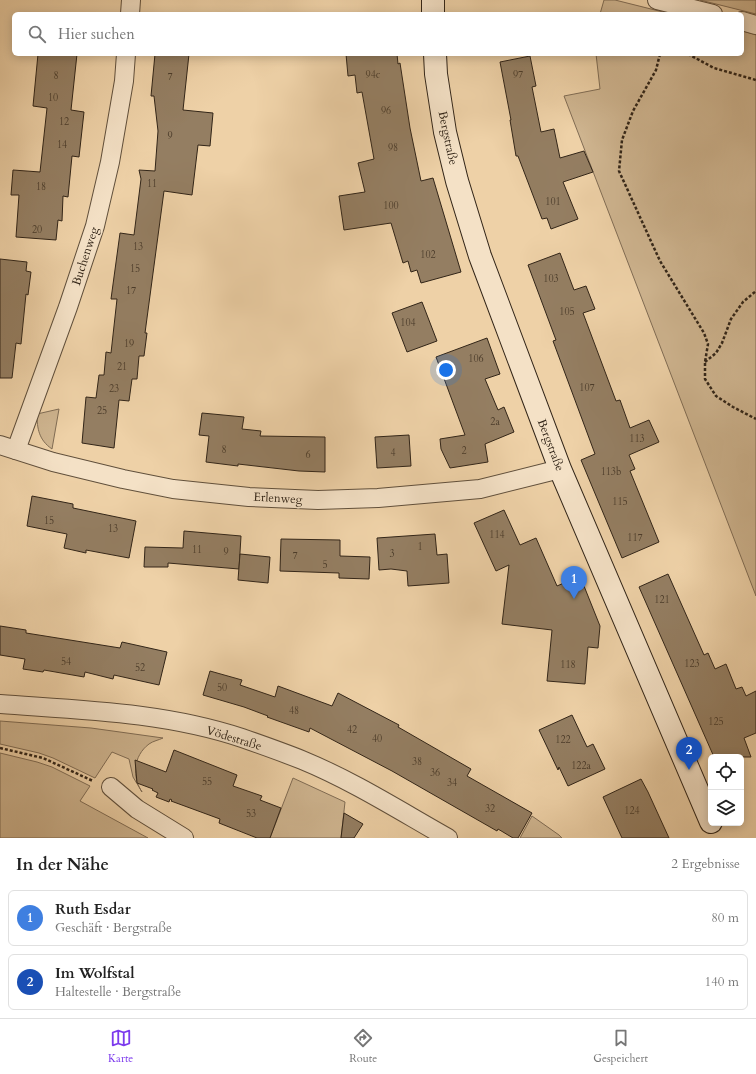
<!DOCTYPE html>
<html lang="de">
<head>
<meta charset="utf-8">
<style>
  body { margin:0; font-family:Cardo,serif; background:#f6f6f6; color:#222 }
  .controls { position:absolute; right:12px; bottom:12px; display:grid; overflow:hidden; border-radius:6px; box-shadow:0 2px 10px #0003 }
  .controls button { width:36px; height:36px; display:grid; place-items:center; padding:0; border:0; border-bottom:1px solid #e0e0e0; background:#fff; color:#222; font:20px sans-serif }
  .you { position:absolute; left:446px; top:370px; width:14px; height:14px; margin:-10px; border:3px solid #fff; border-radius:50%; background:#1a73e8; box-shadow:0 0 0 6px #1a73e833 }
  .badge { display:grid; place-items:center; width:26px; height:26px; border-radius:50%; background:#7c3aed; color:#fff; font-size:13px; font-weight:700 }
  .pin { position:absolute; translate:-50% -33px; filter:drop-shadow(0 1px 2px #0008) }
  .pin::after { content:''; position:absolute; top:21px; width:14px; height:12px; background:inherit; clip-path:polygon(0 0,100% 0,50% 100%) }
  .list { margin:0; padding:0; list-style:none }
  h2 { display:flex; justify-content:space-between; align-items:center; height:52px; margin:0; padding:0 16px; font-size:17px }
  h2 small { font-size:13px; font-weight:400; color:#767676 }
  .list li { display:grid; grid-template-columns:26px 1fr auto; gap:12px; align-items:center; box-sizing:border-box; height:56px; margin:0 8px 8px; padding:0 8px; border:1px solid #e0e0e0; border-radius:6px }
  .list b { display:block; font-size:15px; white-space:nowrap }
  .list p { margin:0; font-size:13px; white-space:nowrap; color:#767676 }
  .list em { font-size:13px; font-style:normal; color:#767676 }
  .icon { flex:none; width:22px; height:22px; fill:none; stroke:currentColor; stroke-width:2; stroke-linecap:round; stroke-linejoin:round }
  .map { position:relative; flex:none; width:756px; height:838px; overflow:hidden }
  .search { position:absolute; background:#fff; box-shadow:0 2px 10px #0003; left:12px; right:12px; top:12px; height:44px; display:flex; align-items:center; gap:10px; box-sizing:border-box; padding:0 14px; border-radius:6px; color:#767676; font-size:15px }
  .sheet { height:180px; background:#fff }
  nav { display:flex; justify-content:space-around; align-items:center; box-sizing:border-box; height:56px; border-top:1px solid #e0e0e0; background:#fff; font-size:11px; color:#767676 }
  nav a { display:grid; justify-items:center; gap:2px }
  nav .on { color:#7c3aed }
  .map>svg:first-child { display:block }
</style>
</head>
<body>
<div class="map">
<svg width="756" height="838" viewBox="0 0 756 838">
  <rect width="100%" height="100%" fill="#eed1a7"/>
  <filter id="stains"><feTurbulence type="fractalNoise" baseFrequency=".005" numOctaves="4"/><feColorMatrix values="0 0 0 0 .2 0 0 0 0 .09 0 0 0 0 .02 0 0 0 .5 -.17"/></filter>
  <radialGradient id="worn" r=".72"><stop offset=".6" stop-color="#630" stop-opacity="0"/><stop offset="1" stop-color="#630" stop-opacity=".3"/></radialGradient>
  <g fill="#ceb48f" stroke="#806c54">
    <polygon points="604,0 615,0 671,14 600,14"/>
    <polygon points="700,0 756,0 756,14"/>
    <polygon points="742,31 756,35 756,596 564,96 600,89 596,54 742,54"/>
    <path d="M59,409L52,449C39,440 37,429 37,414Z"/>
    <path d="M0,721L91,728L163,738C159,740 153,741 149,744C133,756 132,777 142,792L133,777L129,759L112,752L95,778L53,758L39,753L0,744Z"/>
    <polygon points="0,753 37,762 52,767 90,786 80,801 148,838 0,838"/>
    <polygon points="293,778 345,802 341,838 270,838"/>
    <polygon points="532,816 559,835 562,838 520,838"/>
  </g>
  <g fill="#947e62" stroke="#322518">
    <polygon points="38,54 77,54 71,110 84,112 79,157 72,156 68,197 63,196 62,221 58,220 56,240 16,237 19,195 11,195 13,170 40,172 47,108 33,106"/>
    <polygon points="155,54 189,54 183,110 213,113 210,146 198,145 192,195 164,191 145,333 147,333 144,356 139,356 137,379 132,379 129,401 119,400 114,448 82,443 86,397 96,398 99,375 104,375 106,352 111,353 117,299 111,299 120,233 134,235 141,179 139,170 155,171 158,131 154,96 151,96"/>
    <polygon points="346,54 397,54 398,64 400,63 410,128 421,181 433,178 461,272 421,283 417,270 411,272 408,261 403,263 391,223 344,230 339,196 365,192 358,163 374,159 362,92 357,93 355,75 348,76"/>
    <polygon points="530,56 536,86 532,87 541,132 554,129 560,158 584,151 593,172 563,182 578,219 551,229 547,218 542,219 518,156 516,156 510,120 511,120 500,62"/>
    <polygon points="560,253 574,290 586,286 595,309 583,313 616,401 620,400 630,428 649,420 659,442 629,455 635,469 630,471 659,542 622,558 581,460 595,454 553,341 556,340 528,265"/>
    <polygon points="0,259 27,262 26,271 31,272 28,295 26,294 21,344 16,343 12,378 0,378"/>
    <polygon points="422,302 437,341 407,352 392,313"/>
    <polygon points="487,338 500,374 485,379 498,410 504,407 514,432 485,444 488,462 450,468 441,449 440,439 465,435 436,357"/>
    <polygon points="202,413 244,417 242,429 261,431 260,436 325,437 325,472 299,471 238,464 238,466 206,462 209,436 199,435"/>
    <polygon points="409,435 411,466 377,468 375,437"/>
    <polygon points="32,496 73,504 73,508 136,521 129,558 86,550 86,553 64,548 67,534 27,526"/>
    <polygon points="504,510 520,545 536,538 557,586 580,576 600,626 598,648 588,647 585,684 547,681 552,630 502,624 509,565 496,571 474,523"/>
    <polygon points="184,531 241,536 239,569 168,563 168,567 144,567 145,547 183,548"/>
    <polygon points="435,534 437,555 447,554 449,583 408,586 407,571 391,569 379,570 377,538"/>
    <polygon points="281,539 340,540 340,556 370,557 369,579 339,578 339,573 280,571"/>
    <polygon points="240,554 270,557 268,583 238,580"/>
    <polygon points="668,574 704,655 708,653 715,669 726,664 736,689 742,687 746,696 756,691 756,733 744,738 751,757 714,757 639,587"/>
    <polygon points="0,626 26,630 26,633 120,648 122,642 167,652 159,685 114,675 113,679 85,672 84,677 44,670 43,672 23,669 25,659 0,655"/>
    <polygon points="210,671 242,680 240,685 275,697 278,686 332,706 338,693 399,725 398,727 471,769 467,776 532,813 518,838 513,838 498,829 497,831 392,771 310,728 309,732 267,717 268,716 244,707 203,695"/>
    <polygon points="572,715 587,747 593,744 605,769 568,786 559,767 558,770 539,730"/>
    <polygon points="174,750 237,775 233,786 262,796 260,800 281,808 270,838 257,838 219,823 220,819 171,801 172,800 170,799 169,802 156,797 158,793 152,790 153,789 137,783 135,760 166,772"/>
    <polygon points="641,779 648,792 669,838 622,838 603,797"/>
    <polygon points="344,813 363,824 354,838 341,838"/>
  </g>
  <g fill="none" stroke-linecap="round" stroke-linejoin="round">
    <defs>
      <g id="street">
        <polyline points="657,0 713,14"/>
        <polyline points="130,14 131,0"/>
        <polyline points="742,21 756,25"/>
        <polyline points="0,445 53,462 123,479 173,489 249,497 318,500 378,498 480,489 560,469"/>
        <polyline points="16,450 68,307 95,226 110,162 124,81 126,54"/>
        <path d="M0,704C81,710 164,712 242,738C262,745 282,752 302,760C353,781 400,811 448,838"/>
        <polyline points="111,787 137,809 184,838"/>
      </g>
      <g id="secondary">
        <polyline points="433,0 433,14"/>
        <polyline points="435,54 436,74 445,132 457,181 480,256 560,469 711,822"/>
      </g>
    </defs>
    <use href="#street" stroke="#61503c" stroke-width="20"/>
    <use href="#secondary" stroke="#322518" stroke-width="24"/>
    <g stroke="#322518" stroke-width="2.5" stroke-dasharray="3 2" stroke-linecap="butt">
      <polyline points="660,54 656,70 633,111 622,140 619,171 660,261 704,333 708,344 705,362 705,379 716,396 733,407 756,419"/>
      <polyline points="688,54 714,68 756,80"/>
      <polyline points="705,362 716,353 722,343 731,319 743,302 756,291"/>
      <polyline points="0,748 43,758 93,781"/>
    </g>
    <use href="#street" stroke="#f4e1c6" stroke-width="18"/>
    <use href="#secondary" stroke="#f4e1c6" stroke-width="22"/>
  </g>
  <g text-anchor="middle" stroke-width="3" stroke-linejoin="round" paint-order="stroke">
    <g font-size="10" fill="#4a3b2a">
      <text x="373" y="78">94c</text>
      <text x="518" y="78">97</text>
      <text x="56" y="79">8</text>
      <text x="170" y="80">7</text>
      <text x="53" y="101">10</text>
      <text x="386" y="114">96</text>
      <text x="64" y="125">12</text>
      <text x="170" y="139">9</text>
      <text x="62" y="148">14</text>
      <text x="393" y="151">98</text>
      <text x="152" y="187">11</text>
      <text x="41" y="190">18</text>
      <text x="553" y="205">101</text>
      <text x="391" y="209">100</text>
      <text x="37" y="233">20</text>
      <text x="138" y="250">13</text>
      <text x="428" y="258">102</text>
      <text x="135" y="272">15</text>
      <text x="551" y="282">103</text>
      <text x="131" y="294">17</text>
      <text x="567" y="315">105</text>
      <text x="408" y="326">104</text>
      <text x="129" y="347">19</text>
      <text x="476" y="362">106</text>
      <text x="122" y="370">21</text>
      <text x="587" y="391">107</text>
      <text x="114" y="392">23</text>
      <text x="102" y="414">25</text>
      <text x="495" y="425">2a</text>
      <text x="637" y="442">113</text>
      <text x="224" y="453">8</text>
      <text x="464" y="454">2</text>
      <text x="393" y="456">4</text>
      <text x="308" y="458">6</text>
      <text x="611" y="475">113b</text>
      <text x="620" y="505">115</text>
      <text x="49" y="524">15</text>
      <text x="113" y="532">13</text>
      <text x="497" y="538">114</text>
      <text x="635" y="541">117</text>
      <text x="420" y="550">1</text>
      <text x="197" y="553">11</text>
      <text x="226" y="555">9</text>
      <text x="392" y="557">3</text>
      <text x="295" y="559">7</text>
      <text x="325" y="568">5</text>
      <text x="662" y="603">121</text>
      <text x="66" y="665">54</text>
      <text x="692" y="667">123</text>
      <text x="568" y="668">118</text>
      <text x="140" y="671">52</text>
      <text x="222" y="691">50</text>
      <text x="294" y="714">48</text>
      <text x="716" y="725">125</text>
      <text x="352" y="733">42</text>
      <text x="377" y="742">40</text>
      <text x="563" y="743">122</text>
      <text x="417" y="765">38</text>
      <text x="581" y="769">122a</text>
      <text x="435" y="776">36</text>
      <text x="207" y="785">55</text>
      <text x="452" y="786">34</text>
      <text x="490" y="812">32</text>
      <text x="632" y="814">124</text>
      <text x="251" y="817">53</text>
    </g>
    <g font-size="12" fill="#322518" stroke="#f4e1c6">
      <text transform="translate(448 138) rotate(78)" y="4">Bergstraße</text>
      <text transform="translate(85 256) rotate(-72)" y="4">Buchenweg</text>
      <text transform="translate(551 445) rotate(69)" y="4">Bergstraße</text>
      <text transform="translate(278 498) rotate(3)" y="4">Erlenweg</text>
      <text transform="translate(234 738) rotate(17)" y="4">Vödestraße</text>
    </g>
  </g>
  <rect width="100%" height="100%" filter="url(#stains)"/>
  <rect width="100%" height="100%" fill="url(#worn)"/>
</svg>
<div class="controls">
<button><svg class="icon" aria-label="locate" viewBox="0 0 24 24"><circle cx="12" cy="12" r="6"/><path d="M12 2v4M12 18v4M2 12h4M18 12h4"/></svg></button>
<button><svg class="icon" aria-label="layers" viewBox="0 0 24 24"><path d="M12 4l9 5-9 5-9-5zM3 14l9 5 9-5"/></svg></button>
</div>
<div class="you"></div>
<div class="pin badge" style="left:574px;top:599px;background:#3f7fe0">1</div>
<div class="pin badge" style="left:689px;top:770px;background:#1a4fb4">2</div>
<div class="search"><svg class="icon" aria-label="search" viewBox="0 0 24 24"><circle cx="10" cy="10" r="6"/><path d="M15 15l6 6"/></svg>Hier suchen</div>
</div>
<section class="sheet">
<h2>In der Nähe<small>2 Ergebnisse</small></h2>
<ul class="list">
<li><span class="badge" style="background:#3f7fe0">1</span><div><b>Ruth Esdar</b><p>Geschäft · Bergstraße</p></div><em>80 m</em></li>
<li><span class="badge" style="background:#1a4fb4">2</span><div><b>Im Wolfstal</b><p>Haltestelle · Bergstraße</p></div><em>140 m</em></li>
</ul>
</section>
<nav>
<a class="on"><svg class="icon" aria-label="map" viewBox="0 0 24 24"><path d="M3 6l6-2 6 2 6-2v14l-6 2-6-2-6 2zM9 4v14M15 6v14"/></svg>Karte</a>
<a><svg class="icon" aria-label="directions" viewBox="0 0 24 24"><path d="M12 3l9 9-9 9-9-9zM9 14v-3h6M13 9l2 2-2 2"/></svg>Route</a>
<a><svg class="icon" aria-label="saved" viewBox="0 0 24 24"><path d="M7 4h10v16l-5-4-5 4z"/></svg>Gespeichert</a>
</nav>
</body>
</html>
